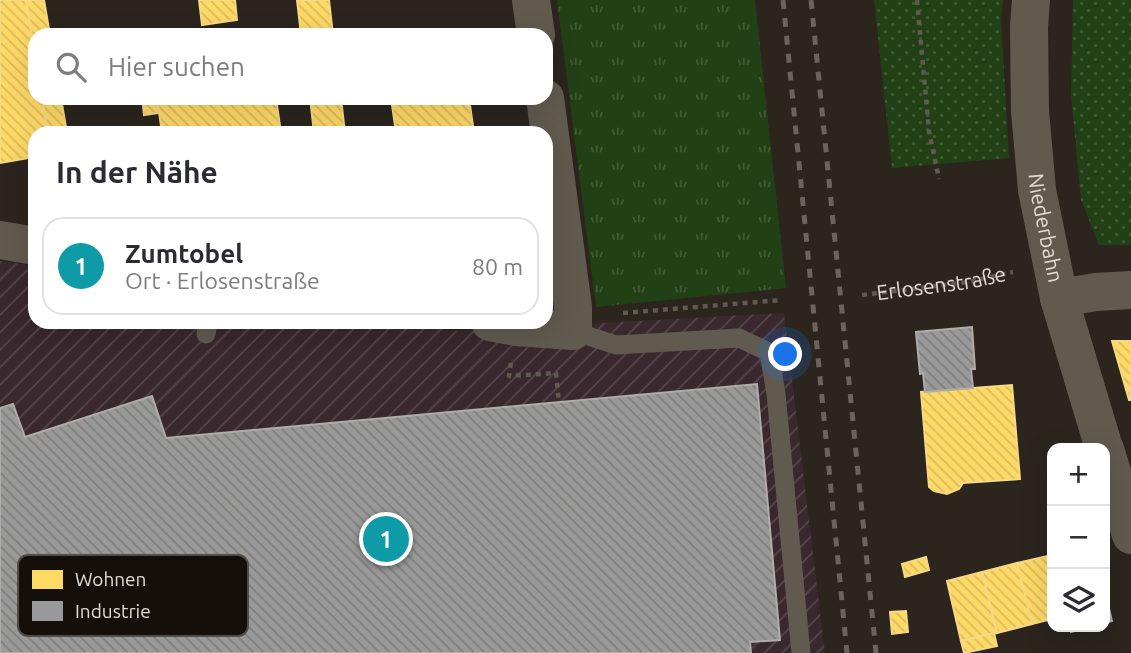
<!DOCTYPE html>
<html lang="de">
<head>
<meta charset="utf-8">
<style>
  body { margin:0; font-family:Ubuntu,sans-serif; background:#f7f7f7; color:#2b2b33 }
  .controls { position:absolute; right:21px; bottom:21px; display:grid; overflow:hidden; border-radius:14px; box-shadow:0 7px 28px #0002 }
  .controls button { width:63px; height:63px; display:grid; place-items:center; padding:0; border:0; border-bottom:2px solid #e1e1e2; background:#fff; color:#2b2b33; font:35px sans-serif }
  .you { position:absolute; left:786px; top:355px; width:24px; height:24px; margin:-18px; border:5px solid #fff; border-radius:50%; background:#1a73e8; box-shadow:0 0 0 10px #1a73e833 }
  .badge { display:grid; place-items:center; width:46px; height:46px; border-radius:50%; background:#7c3aed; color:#fff; font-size:23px; font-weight:700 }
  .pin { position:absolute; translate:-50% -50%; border:4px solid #fff; box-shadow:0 2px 7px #0006 }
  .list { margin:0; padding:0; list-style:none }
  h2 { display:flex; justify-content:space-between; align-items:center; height:91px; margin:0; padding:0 28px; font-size:30px }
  h2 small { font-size:23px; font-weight:400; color:#7c7c81 }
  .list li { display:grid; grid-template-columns:46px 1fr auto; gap:21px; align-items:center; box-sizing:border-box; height:98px; margin:0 14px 14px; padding:0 14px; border:2px solid #e1e1e2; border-radius:21px }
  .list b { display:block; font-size:26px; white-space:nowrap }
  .list p { margin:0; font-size:23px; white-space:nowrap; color:#7c7c81 }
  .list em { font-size:23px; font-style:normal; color:#7c7c81 }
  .icon { flex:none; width:38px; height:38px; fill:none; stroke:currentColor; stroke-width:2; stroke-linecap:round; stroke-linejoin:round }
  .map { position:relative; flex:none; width:1131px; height:653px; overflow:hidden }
  .search { position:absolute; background:#fff; box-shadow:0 7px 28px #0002; left:28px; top:28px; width:525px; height:77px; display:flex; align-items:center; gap:18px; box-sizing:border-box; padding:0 24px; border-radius:21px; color:#7c7c81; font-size:26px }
  .panel { position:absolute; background:#fff; box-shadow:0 7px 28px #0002; left:28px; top:126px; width:525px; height:203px; border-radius:21px }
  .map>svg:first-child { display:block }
</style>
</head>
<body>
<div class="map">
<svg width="1131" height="653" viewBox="0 0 1131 653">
  <defs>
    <pattern id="industrial-furrows" width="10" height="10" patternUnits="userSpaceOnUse" patternTransform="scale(1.75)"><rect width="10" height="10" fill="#39282e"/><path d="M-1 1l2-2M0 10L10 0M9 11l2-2" fill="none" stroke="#55474b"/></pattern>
    <pattern id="grass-tufts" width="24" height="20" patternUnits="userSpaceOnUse" patternTransform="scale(1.75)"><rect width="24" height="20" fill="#224016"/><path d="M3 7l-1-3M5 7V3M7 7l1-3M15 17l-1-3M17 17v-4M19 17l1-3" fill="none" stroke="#425b37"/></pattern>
    <pattern id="garden-dots" width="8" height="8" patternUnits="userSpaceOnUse" patternTransform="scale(1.75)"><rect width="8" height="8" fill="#224016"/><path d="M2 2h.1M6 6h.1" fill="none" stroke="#425b37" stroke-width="1.8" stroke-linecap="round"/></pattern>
    <pattern id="homes-back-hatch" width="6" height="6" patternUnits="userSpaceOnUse" patternTransform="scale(1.75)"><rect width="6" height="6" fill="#ffd966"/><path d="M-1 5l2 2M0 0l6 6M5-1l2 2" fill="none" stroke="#dabb5e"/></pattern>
    <pattern id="industry-back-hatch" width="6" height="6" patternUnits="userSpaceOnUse" patternTransform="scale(1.75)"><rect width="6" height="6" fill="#999"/><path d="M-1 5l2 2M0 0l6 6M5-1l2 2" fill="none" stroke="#807f7e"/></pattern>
  </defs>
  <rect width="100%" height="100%" fill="#2b251e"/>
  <polygon fill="url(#industrial-furrows)" points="0,261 35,266 35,322 399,322 453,331 784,313 825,653 0,653"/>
  <polygon fill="url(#grass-tufts)" points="557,0 755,0 786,288 596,307"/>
  <g fill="url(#garden-dots)">
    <polygon points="874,0 1003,0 1001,21 1009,158 892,168"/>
    <polygon points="1073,0 1131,0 1131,245 1099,245 1081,200 1071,94"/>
  </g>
  <g fill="url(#homes-back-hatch)" stroke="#f6d987" stroke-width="2">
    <polygon points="0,0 26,0 35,55 35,98 42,98 48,133 35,133 35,157 0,163"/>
    <polygon points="26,0 44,0 50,35 35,35 35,55"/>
    <polygon points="199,0 235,0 237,20 202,25"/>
    <polygon points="297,0 329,0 333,35 301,35"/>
    <polygon points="238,30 239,35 203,34"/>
    <polygon points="42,98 61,98 67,133 48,133"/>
    <polygon points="142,98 157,98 159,113 144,115"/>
    <polygon points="157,98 276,98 281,133 162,133"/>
    <polygon points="310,98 341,98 345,133 314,133"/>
    <polygon points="391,98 469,98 474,133 396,133"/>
    <polygon points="1112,341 1131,341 1131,400 1129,400"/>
    <polygon points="1012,385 1020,479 963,483 959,489 947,494 934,491 929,487 921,392"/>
    <polygon points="1052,555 1052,619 1032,624 1017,563"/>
    <polygon points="926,557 929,570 905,577 902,564"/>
    <polygon points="1017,563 1032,624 997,633 982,572"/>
    <polygon points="982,572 997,633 961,641 947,581"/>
    <polygon points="906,611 908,632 892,634 890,612"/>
    <polygon points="994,633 997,646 964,653 961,641"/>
  </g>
  <g fill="url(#industry-back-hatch)" stroke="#afacaa" stroke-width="2">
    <polygon points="972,327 975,369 971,369 973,388 925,392 923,373 920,374 916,332"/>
    <polygon points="757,384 780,640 750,642 751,653 0,653 0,408 13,404 25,437 152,396 166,438"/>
    <polygon points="1105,591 1112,621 1105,623"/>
    <polygon points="1070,627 1091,627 1071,632"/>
  </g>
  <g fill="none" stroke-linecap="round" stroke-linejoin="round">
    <g stroke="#5f5950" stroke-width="4.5" stroke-dasharray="5 5" stroke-linecap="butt">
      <polyline points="917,0 929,131 939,179"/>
      <path id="s1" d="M862,295L968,282L1013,272"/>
      <polyline points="623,313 782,300"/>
      <polyline points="511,363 509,376 556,373 559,402"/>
    </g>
    <g stroke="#615a4e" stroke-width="19">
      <polyline points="573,331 616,345 739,338 769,352 776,394 801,653"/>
      <polyline points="206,334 208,322"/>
    </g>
    <g stroke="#615a4e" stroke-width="38">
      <polyline points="531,0 536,35"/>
      <path id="s2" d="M1031,0L1029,27L1030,111L1037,190L1059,298L1104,448"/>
      <polyline points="0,240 35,246"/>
      <polyline points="1059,298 1096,292 1131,290"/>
      <polyline points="490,322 516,327 573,331 573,307 545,98"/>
      <polyline points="1105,449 1131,535"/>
    </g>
    <g stroke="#6a645b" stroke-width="5" stroke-dasharray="9 9" stroke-linecap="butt">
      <polyline points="783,0 847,653"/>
      <polyline points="811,0 876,653"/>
    </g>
  </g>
  <g text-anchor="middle" stroke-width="7" stroke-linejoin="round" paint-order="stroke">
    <g font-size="21" fill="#e2dad3" stroke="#140f0a">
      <text dy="7" stroke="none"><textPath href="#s2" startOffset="229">Niederbahn</textPath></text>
      <text dy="7" stroke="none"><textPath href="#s1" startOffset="80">Erlosenstraße</textPath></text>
    </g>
  </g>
  <rect x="18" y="555" width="230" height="81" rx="10" fill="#140f0a" stroke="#524c46" stroke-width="2"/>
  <rect x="32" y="570" width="31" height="19" fill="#ffd966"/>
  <rect x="32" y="601" width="31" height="20" fill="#999"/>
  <g font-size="19" fill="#e2dad3">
    <text x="75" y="586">Wohnen</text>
    <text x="75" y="618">Industrie</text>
  </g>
</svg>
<div class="controls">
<button>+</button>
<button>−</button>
<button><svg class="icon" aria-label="layers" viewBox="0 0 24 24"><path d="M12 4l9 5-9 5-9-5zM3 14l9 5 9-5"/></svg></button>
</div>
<div class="you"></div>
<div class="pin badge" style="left:386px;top:539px;background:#0f9aa8">1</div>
<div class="search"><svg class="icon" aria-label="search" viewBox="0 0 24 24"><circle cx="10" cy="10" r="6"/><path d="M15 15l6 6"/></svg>Hier suchen</div>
<section class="panel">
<h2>In der Nähe<small></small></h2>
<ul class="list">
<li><span class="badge" style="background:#0f9aa8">1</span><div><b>Zumtobel</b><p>Ort · Erlosenstraße</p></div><em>80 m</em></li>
</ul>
</section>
</div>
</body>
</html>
